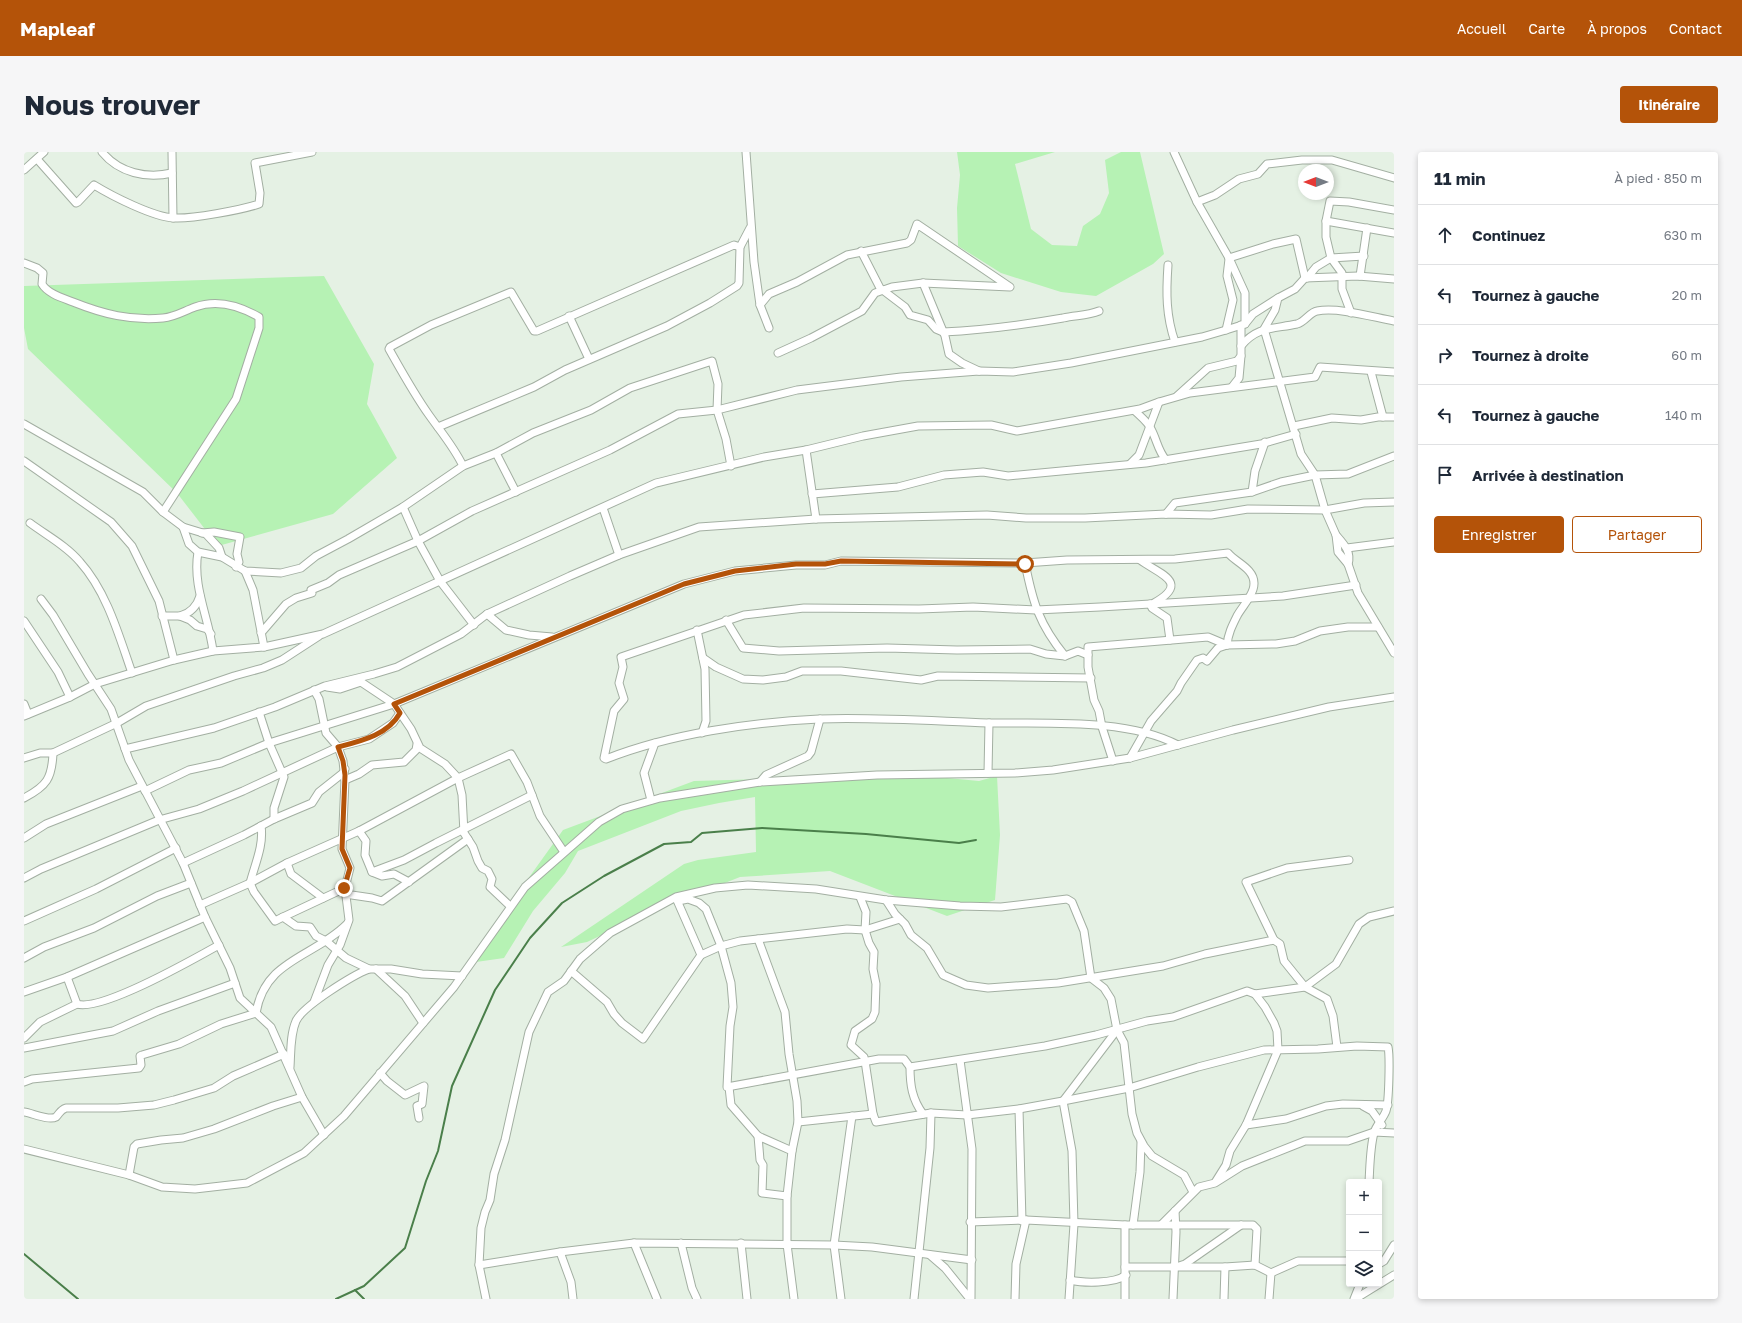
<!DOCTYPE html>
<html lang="fr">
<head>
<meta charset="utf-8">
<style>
  body { margin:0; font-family:"Golos Text",sans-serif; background:#f6f6f7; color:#1f2937 }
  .controls { position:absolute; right:12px; bottom:12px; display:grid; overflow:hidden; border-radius:4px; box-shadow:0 2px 6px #0003 }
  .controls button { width:36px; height:36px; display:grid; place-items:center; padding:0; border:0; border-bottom:1px solid #e0e1e3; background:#fff; color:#1f2937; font:20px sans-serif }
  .compass { position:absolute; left:1274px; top:12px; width:36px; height:36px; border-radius:50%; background:#fff; box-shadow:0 2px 6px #0003; rotate:270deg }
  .stop { position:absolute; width:12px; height:12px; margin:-9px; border:3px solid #b45309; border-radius:50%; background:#fff }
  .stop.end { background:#b45309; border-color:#fff; box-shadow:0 1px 4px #0008 }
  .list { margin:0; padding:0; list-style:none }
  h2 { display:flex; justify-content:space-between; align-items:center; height:52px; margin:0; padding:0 16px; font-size:17px }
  h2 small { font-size:13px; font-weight:400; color:#747a83 }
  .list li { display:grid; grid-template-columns:26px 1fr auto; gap:12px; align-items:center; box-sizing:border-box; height:60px; padding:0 16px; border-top:1px solid #e0e1e3 }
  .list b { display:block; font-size:15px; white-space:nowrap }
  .list em { font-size:13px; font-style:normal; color:#747a83 }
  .actions { display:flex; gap:8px; padding:12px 16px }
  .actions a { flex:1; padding:9px 0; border:1px solid #b45309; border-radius:4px; text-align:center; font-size:14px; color:#b45309 }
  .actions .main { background:#b45309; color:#fff }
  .icon { flex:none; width:22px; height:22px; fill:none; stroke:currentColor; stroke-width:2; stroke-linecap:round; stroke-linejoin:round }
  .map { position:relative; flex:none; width:1370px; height:1147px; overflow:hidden; border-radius:4px }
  header { display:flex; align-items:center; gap:24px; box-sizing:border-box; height:56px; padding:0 20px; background:#b45309; color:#fff }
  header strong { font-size:19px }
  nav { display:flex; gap:22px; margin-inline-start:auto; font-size:14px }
  .intro { display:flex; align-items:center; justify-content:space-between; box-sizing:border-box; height:96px; padding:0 24px }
  h1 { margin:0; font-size:28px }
  .button { padding:10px 18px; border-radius:4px; background:#b45309; color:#fff; font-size:14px; font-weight:700 }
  main { display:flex; gap:24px; padding:0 24px }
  aside { flex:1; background:#fff; border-radius:4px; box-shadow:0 2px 6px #0003 }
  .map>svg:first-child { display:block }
</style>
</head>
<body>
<header>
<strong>Mapleaf</strong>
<nav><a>Accueil</a><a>Carte</a><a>À propos</a><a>Contact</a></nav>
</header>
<div class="intro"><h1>Nous trouver</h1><a class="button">Itinéraire</a></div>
<main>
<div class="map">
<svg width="1370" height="1147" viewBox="0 0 1370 1147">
  <rect width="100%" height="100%" fill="#e5f1e4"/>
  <g fill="#b6f2b4">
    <polygon points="933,0 1031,0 991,12 1007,77 1028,93 1053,94 1059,74 1076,62 1085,41 1081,8 1097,0 1116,0 1140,102 1129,112 1072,144 1037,140 977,121 934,94 933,56 936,23"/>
    <polygon points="300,124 350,212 343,252 373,306 309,362 194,394 153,341 4,197 0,176 0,134"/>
    <polygon points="892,623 955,629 973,624 976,683 971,748 923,764 806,719 716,725 620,763 563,790 537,795 660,712 674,708 732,700 731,645 695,651 657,659 554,699 541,721 509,759 480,806 452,810 456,794 539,678 670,629"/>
  </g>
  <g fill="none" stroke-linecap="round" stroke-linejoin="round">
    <g stroke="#4a7f4a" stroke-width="2">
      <polyline points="0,1102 54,1147"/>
      <polyline points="331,1138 340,1147"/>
      <polyline points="312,1147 340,1134 381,1096 402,1029 414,999 428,934 471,838 506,786 538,751 580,724 640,692 667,690 678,681 738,676 842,682 935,691 952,688"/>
    </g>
    <defs>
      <g id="minor">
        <path d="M78,0C95,21 123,27 148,21"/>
        <polyline points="148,0 149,66"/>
        <polyline points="722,0 730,110 736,153 745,176"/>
        <polyline points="1150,0 1173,50 1205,106 1221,141 1221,172"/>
        <path d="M13,7L52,51L54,50L70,33C88,44 129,65 150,66C168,67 217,58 235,52L236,41L231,11L288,0"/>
        <polyline points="0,18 20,0"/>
        <polyline points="1173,50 1191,43 1215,27 1234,22 1243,12 1278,8 1308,8 1370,26"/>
        <polyline points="1302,69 1370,81"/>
        <path d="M837,99L856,136L881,155L886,163L904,168L912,177L919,180C960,178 999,173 1039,166C1051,163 1063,164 1075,159"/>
        <polyline points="1205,106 1249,92 1272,87 1281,126"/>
        <path d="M0,111L13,116L19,121L18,132C24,142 39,146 49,150C79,162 107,169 139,166C151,165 160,159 171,155C193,147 216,154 235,165V176L212,247L139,360"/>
        <path d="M1144,113C1142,141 1142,164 1151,190"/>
        <polyline points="1336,124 1343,76"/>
        <polyline points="1283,126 1292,115 1307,106 1340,104"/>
        <polyline points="1370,127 1334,124 1281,126 1271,137 1254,146 1251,158 1240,177 1277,302 1291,323 1301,358 1312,383 1314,400 1324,412 1334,441 1370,501"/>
        <polyline points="899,131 921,184 925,202 938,211 955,219"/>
        <polyline points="736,153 745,142 773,130 823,103 883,91 887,88 893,72 986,135 899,131 868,135 851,141 838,159 787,186 754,201"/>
        <polyline points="1327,161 1318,137 1318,121 1307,106 1302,85 1302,69 1306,49 1325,50 1370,58"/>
        <polyline points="545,164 565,207"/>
        <polyline points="1202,178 1209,148 1203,124 1205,107"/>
        <path d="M1217,194C1233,174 1250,177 1273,172C1281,170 1286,160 1293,159C1315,155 1348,165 1370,169"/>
        <polyline points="1347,220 1359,265"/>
        <polyline points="1208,235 1215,226 1217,204"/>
        <polyline points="1153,244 1184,216 1213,209 1217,204 1217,173"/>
        <path d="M1111,259C1116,264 1124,270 1127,277C1133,288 1134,299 1142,308"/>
        <polyline points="0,272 119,340 139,360 159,375 182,382 195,396 198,405"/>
        <polyline points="1270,274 1308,266 1337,268 1354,265 1370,265"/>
        <polyline points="414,275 510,235 541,218 643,174 686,151 713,134 715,131 716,95 726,76"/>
        <polyline points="782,298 792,367"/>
        <polyline points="472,301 492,340"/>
        <polyline points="0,309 87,370 108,394 135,449 150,508"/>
        <polyline points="1106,312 1115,303 1135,250"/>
        <path d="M439,314C430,295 417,280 405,263C390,242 378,220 365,197L366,195L407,173L487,140L510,179H513L710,93L716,95"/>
        <polyline points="1228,340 1231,319 1241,290"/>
        <polyline points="788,342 874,335 920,323 959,320 984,324 1122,311 1237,292 1272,282"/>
        <polyline points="379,355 394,389 416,429 450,473"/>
        <polyline points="579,356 595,403"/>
        <polyline points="1142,362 1151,351 1228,340 1257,330 1291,323 1324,322 1370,304"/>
        <path d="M6,371C22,383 43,394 56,410C83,440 95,484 108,521"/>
        <polyline points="159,375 165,392 174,400 198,405 221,419 257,421 277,416 292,404 324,387 379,355 439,314 472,301 509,281 567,258 606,236 688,209 694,232 693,258 702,287 707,314"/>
        <polyline points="178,381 190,380 216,385 213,402 215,410 212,415"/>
        <path d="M1312,383C1319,391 1328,400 1324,412"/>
        <polyline points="1323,396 1370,390"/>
        <path d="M174,400C168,434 185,466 189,499"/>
        <path d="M1116,408C1135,422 1167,430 1130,451"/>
        <path d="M1001,411C1009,451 1015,472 1041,504"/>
        <polyline points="221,419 229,438 240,495"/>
        <polyline points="17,447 29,463 64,522 87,557 105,608 159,711 181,765 206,816 216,846 247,875 278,945 300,983"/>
        <polyline points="1126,452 1128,456 1143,466 1146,488"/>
        <polyline points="463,462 482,478 505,483 528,485"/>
        <polyline points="138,464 156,464 166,468 173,474 183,477 187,482"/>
        <path d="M156,464C167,461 173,454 176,444"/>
        <polyline points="702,468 719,496 755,499 863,496 933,498 1006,497 1022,502 1041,504 1054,499 1064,503"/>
        <polyline points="0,469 34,520 46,545"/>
        <polyline points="673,478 681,517 682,569 678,581"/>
        <polyline points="237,481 262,452 272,446 288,441 287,438 304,431 315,423 394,389 448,359 586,298 654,262 693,258 773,238 877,225 955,219 989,220 1047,211 1178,185 1202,178 1221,172 1229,162 1254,146"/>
        <polyline points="679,506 692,515 719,527 739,528 762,525 778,519 817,519 897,528 914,524 1067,526"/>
        <polyline points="303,535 316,537 337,530 370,552 387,577 396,596 421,612 434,626 438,643 440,681 449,695 454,709 458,716 464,719 468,727 466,735 486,754"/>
        <polyline points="290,538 295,547 302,581 314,595 319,609 321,628 318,697 326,716 321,736 325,768 316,793 304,813 290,850"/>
        <polyline points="0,552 4,562"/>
        <polyline points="235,560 245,591 260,625 250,656 250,667"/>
        <polyline points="0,564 46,545 71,532 150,508 189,499 240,495 299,482 632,331 740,305 782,298 839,284 894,274 967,273 993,279 1116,257 1135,250 1166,241 1291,225 1296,215 1370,220"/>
        <path d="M1154,593C1103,566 1022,572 964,571C908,569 851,565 795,567C728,570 645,582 582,607L580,606L590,559L600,547L595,531L599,515L597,505L720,463L780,456L895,457L949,455L1012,458L1076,455L1259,444L1332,433"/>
        <polyline points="101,597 190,576 251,555 301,534 350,522 373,515 437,482 463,462 546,424 595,403 675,375 792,367 963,363 1002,366 1061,366 1142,362 1187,363 1224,357 1301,358 1340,351 1370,350"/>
        <polyline points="0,606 16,601 29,601 93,571 122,554 210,524 239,516 258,508 295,484"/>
        <polyline points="1106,606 1127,569 1153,539 1157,531 1173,508 1179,506 1183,509 1194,496 1203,493 1252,492 1271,489 1296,479 1324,475 1354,475"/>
        <polyline points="1089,609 1078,575 1075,559 1070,548 1064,515 1064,495 1184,485 1203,493"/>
        <polyline points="964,621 965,571"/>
        <polyline points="321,628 335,622 348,613 380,610 392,598 393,592"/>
        <polyline points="736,630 742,623 784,604 787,600 796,567"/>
        <path d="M121,639L165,618L197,611L245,591L370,552L660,432L711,419L772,413H801L817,409L1001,411L1043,408L1151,407L1204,401C1210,408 1219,412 1225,419C1239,435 1220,451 1213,464C1208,474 1204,482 1203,493"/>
        <path d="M0,646C23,634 28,626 29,601"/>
        <polyline points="627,648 620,621 631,591"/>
        <path d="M237,674C240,693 231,712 226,731L230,740L251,769L259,765L272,774L286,775L292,784L302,789L322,806L345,817H367L398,822L438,824"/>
        <polyline points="335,679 342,689 341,703 348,720 358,724 370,722 385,730"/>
        <polyline points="0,686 22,672 118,634"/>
        <polyline points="159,711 220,683 250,667 288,651 295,640 319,621 321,617"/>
        <polyline points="263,711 267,722 299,746"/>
        <polyline points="348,720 380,708 412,691 508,643"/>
        <polyline points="0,726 17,717 135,668 175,657 219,639 314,595 345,587 369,571 376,561"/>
        <polyline points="321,742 348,746 358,749 444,687"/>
        <path d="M836,745L842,760L841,778L845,791L850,800L849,817L852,832L851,860L848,867L831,879L827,893L840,905L841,909L849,962L852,970L907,961L943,963L995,957L1039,949L1105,936L1174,915L1240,898L1294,897L1333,894L1364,895C1366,904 1365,950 1362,959C1359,967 1352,973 1350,981C1346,996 1346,1014 1345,1030"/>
        <polyline points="652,746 677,803"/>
        <polyline points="862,748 871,762 881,772 887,783 903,796 919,823 942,833 964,836 1034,831 1139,814 1181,802 1250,788"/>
        <polyline points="654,749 664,747 675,751 682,757 697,794 707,831 709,855 706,874 703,935 855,907 880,907 886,915 1021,894 1072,883 1123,869 1149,865 1223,839 1231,842 1281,835 1312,812 1335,772 1345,765 1370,759"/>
        <polyline points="176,753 226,731 263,711 335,679 434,626 487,602 503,630 516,664 540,700"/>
        <polyline points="259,765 321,736"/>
        <polyline points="0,769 72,737 152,696"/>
        <polyline points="734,787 761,860 765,902 773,949 774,970 768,999 763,1044 763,1092 770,1147"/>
        <polyline points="0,806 20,795 70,776 133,744 167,731"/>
        <polyline points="352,817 381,844 399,871"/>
        <polyline points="547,819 583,850 590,862 598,871 619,887 677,803 697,794 716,789 823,777 841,778 876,767"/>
        <path d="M43,825L53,852C77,860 170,807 195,793"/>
        <polyline points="0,840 43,825 181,765"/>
        <polyline points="0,886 16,870 53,852"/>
        <polyline points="1313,895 1309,864 1303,847 1281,835 1260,809 1256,792 1250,788 1222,730 1263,716 1325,708"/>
        <polyline points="0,896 89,879 134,859 211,831"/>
        <polyline points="936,908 948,997 947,1147"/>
        <path d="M266,915C267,900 266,883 272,869C279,854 329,823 345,817"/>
        <path d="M886,915C886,933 888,947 899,962"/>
        <polyline points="356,921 363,929 381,943 400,934 398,952 393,954 395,966"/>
        <path d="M0,930L8,927L115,916L117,913L116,904L118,903L155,892L197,872L232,861C241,807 289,806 323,772"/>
        <polyline points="705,935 707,953 734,984 768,999"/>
        <polyline points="1339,954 1348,959 1358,973"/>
        <polyline points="995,957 998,1069"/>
        <path d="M0,960C8,961 25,969 32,965C36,961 36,958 42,956H94L130,953L150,948L190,936L209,924L260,902"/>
        <polyline points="774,970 849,962"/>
        <polyline points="1222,973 1262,967 1302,954 1319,952 1364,953"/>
        <polyline points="734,984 736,1008 739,1013 738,1041 763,1044"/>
        <polyline points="0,997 105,1023 138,1035 171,1037 223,1031 280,1001 320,964 430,835 501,735 575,670 598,657 636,646 736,630 853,623 991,621 1029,618 1106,606 1209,578 1305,555 1370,545"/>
        <polyline points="105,1023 110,995 113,992 137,988 159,986 190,977 249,954 278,945"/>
        <polyline points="1192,1029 1202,1013 1206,999 1222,973 1254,898 1253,879 1250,871 1241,855 1231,842"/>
        <polyline points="946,1070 1002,1068 1101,1073 1229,1073 1233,1077 1231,1113"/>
        <polyline points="1138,1072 1175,1035 1191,1031 1218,1014 1281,989 1324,989 1350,980 1370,981"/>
        <polyline points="1109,1073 1116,1020 1117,990"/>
        <polyline points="610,1091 633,1147"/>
        <polyline points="657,1091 668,1136 673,1147"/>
        <polyline points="717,1091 723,1147"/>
        <polyline points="536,1100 547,1130 549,1147"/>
        <polyline points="906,1103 921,1116 946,1147"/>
        <polyline points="1355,1112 1360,1109 1370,1093"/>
        <polyline points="455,1113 536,1100 610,1091 810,1093 848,1095 948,1108"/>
        <polyline points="1155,1114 1161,1112 1217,1073"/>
        <polyline points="1101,1115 1201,1115 1231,1113 1247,1121"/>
        <polyline points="1247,1121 1274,1109 1325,1109"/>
        <path d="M1046,1128C1059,1131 1090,1132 1102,1123"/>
        <polyline points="462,1147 455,1113 457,1076 461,1060 466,1048 470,1022 481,988 505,880 524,840 540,829 556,807 586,781 652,745 691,736 724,733 792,737 862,748 936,754 977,755 1043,747 1048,750 1060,779 1067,826 1080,836 1087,847 1093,878 1100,891 1108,962 1113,981 1120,994 1128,1004 1160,1023 1169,1040"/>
        <polyline points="817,1147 810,1093 828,964"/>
        <polyline points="890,1147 906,996 907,961"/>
        <polyline points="991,1147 992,1112 1002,1068"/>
        <polyline points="1045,1147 1050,1072 1048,999 1039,949 1093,878"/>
        <polyline points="1101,1147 1101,1073"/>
        <polyline points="1149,1147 1152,1080 1151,1059"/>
        <polyline points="1200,1147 1201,1115"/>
        <polyline points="1245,1147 1247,1121"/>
        <polyline points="1330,1147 1336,1132"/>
        <polyline points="1331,1147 1370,1123"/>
      </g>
    </defs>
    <use href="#minor" stroke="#a3afa2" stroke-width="9"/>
    <use href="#minor" stroke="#fff" stroke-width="7"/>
  </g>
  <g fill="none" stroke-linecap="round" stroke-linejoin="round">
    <path stroke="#b45309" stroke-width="5" d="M320,736L326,716L318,697L321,623L319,609L314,595C337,589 364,583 376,561L370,552L660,432L711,419L772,412H801L817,409L1001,412"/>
  </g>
</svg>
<div class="controls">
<button>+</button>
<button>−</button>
<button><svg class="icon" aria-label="layers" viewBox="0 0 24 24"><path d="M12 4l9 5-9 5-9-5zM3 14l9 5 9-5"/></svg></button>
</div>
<svg class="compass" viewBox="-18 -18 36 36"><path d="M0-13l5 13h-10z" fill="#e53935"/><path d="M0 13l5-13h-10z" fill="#747a83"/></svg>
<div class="stop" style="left:1001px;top:412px"></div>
<div class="stop end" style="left:320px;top:736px"></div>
</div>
<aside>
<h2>11 min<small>À pied · 850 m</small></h2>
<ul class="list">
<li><svg class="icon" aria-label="ahead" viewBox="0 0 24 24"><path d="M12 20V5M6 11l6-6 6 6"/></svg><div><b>Continuez</b></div><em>630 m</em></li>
<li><svg class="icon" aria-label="left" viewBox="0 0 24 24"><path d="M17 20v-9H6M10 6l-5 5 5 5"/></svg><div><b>Tournez à gauche</b></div><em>20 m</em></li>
<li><svg class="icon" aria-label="right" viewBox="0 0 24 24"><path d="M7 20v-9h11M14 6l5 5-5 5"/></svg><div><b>Tournez à droite</b></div><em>60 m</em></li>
<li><svg class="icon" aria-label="left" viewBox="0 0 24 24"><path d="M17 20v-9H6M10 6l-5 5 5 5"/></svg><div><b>Tournez à gauche</b></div><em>140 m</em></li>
<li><svg class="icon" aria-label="arrive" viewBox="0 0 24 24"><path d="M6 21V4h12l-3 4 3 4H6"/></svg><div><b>Arrivée à destination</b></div></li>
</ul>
<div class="actions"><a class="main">Enregistrer</a><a>Partager</a></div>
</aside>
</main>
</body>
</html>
